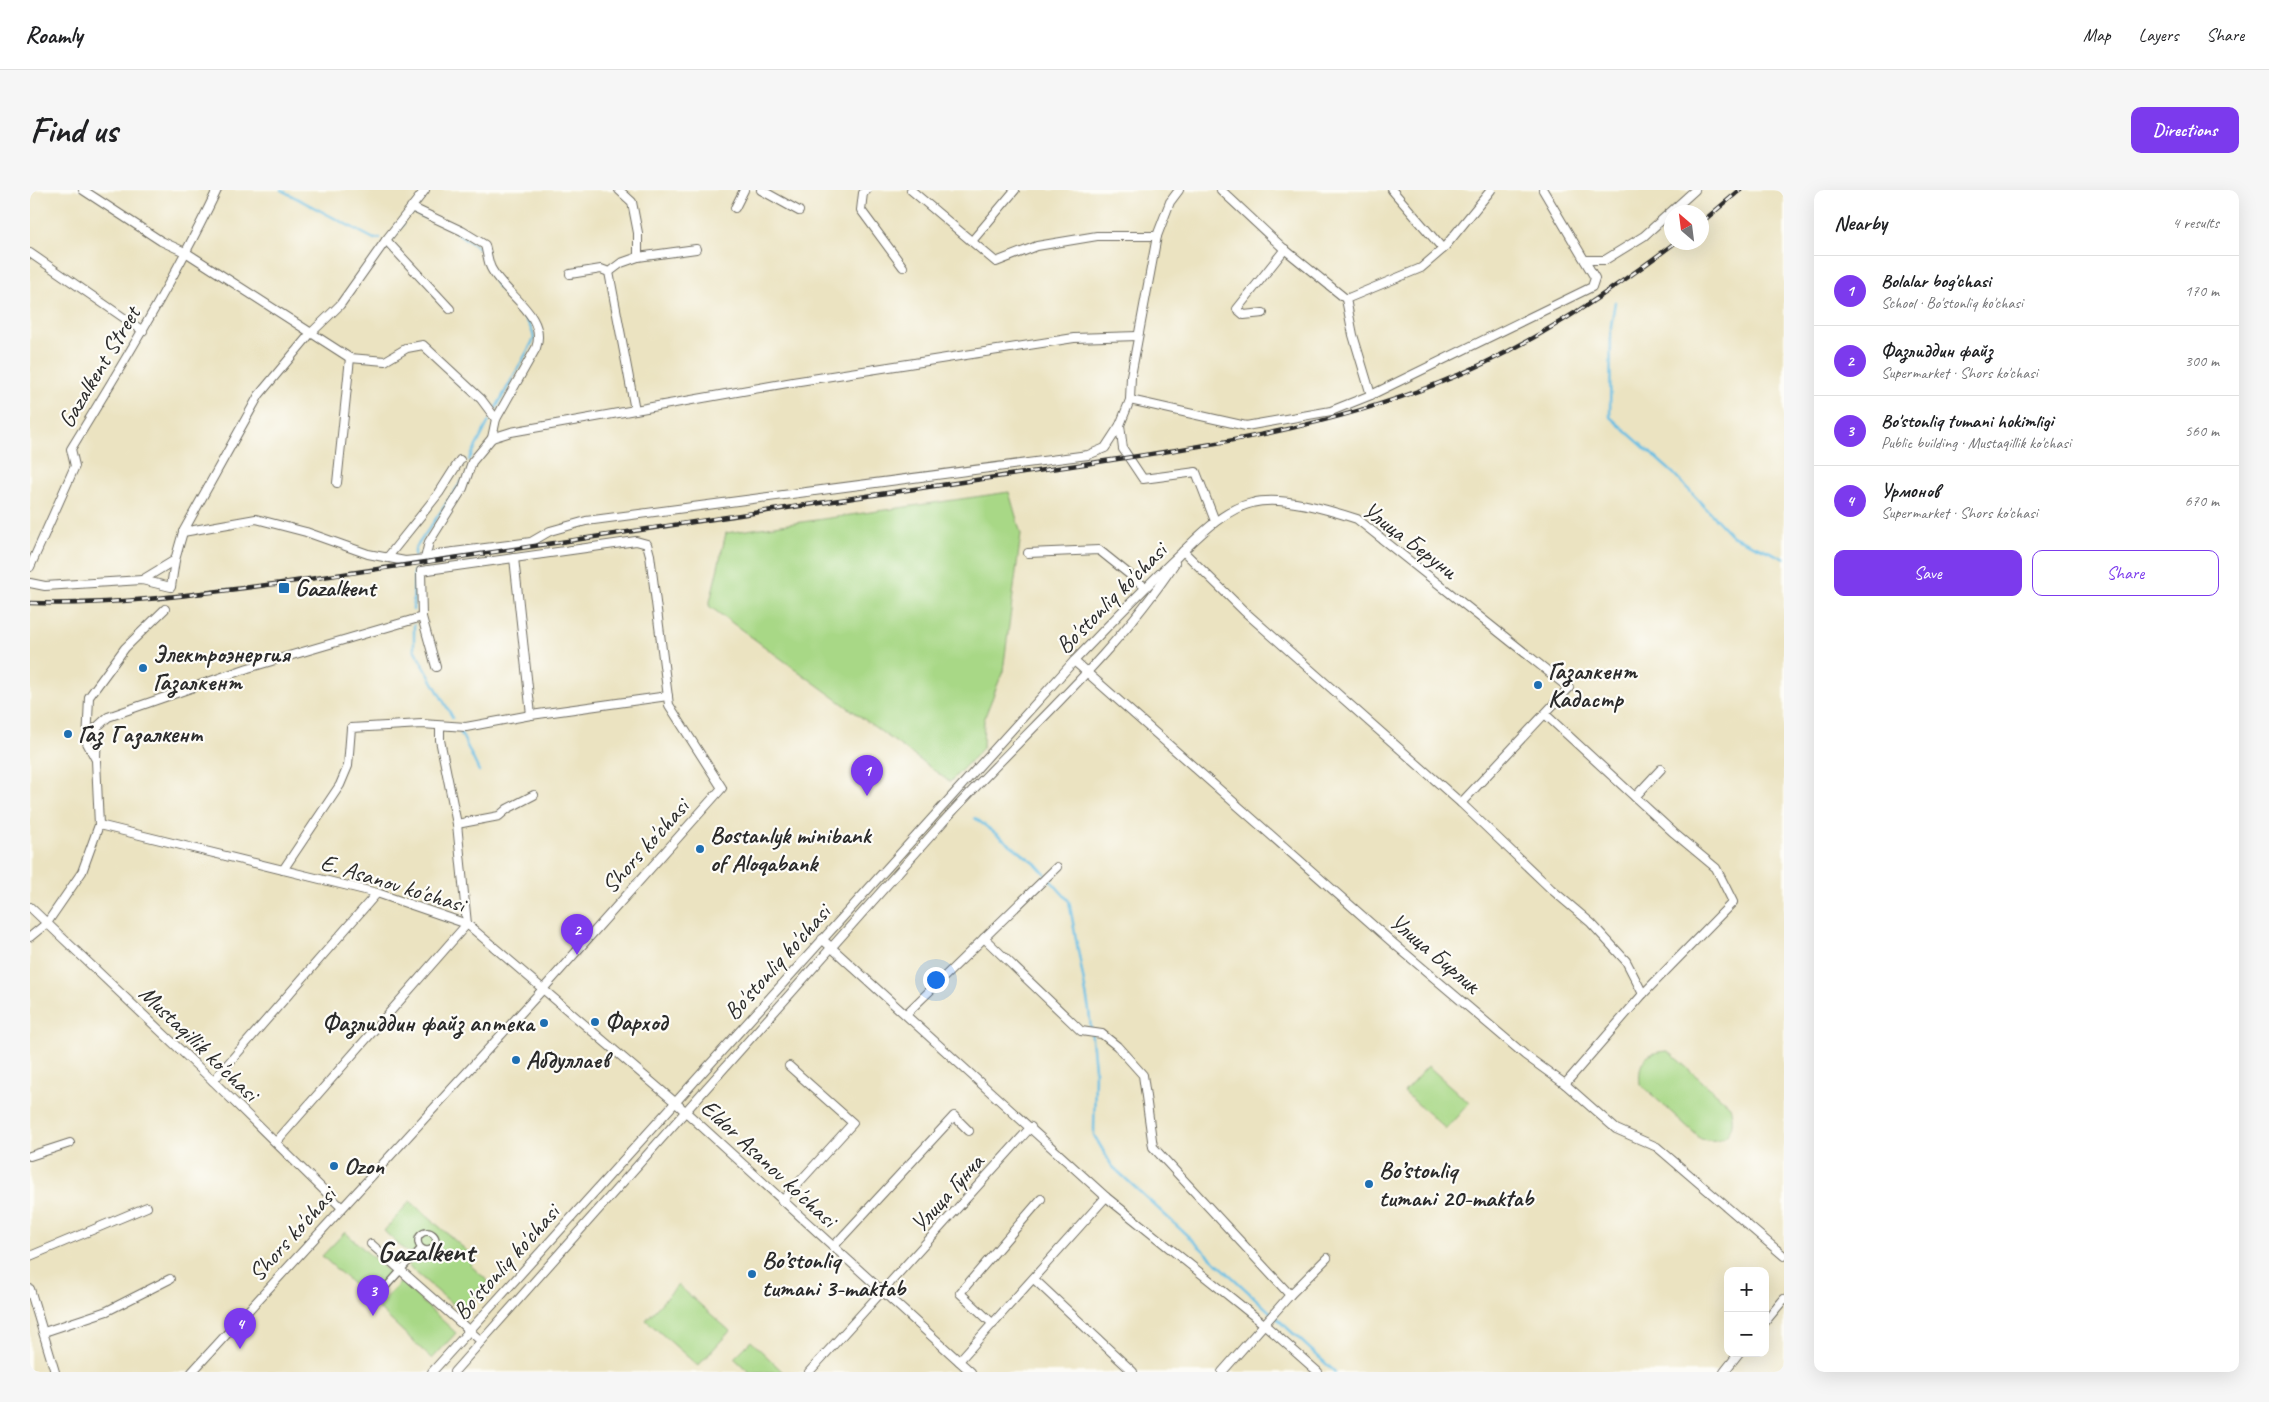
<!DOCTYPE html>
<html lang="en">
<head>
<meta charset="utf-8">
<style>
  body { margin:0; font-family:Caveat,sans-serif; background:#f6f6f6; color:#202124 }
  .controls { position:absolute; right:15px; bottom:15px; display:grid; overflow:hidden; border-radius:10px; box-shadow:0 5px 20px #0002 }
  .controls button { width:45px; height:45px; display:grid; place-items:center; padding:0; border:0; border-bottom:1px solid #e0e0e0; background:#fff; color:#202124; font:25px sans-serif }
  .compass { position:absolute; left:1634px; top:15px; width:45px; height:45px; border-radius:50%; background:#fff; box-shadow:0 5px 20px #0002; rotate:332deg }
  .you { position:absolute; left:905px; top:789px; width:18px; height:18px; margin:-12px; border:4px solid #fff; border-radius:50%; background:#1a73e8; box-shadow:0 0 0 8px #1a73e833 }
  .badge { display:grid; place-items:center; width:32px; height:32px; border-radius:50%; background:#7c3aed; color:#fff; font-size:16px; font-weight:700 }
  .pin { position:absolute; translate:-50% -41px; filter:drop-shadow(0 1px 2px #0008) }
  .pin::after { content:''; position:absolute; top:26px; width:18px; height:15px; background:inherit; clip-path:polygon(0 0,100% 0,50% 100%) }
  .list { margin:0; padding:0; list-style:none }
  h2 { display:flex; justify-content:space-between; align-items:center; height:65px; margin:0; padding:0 20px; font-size:21px }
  h2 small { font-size:16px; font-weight:400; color:#757577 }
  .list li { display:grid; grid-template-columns:32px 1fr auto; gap:15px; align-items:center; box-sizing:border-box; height:70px; padding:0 20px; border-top:1px solid #e0e0e0 }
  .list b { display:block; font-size:19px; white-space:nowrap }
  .list p { margin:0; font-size:16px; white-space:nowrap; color:#757577 }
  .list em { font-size:16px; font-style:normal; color:#757577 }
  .actions { display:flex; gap:10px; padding:15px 20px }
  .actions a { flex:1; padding:11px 0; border:1px solid #7c3aed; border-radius:10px; text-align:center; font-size:18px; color:#7c3aed }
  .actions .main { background:#7c3aed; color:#fff }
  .map { position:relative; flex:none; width:1754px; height:1182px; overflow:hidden; border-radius:10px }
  header { display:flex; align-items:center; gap:30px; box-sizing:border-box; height:70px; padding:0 25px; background:#fff; border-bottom:1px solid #e0e0e0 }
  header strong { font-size:24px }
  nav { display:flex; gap:28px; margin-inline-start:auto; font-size:18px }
  .intro { display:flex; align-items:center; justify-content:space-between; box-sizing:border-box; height:120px; padding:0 30px }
  h1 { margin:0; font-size:35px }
  .button { padding:12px 22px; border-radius:10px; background:#7c3aed; color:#fff; font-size:18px; font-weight:700 }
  main { display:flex; gap:30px; padding:0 30px }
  aside { flex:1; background:#fff; border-radius:10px; box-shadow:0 5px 20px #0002 }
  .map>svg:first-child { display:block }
</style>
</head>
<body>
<header>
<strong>Roamly</strong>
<nav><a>Map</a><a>Layers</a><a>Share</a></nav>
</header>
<div class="intro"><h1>Find us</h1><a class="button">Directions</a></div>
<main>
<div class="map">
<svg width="1754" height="1182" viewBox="0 0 1754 1182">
  <rect width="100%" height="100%" fill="#fdfcf7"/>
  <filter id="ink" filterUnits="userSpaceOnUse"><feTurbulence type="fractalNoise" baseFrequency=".02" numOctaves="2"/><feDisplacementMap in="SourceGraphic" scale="10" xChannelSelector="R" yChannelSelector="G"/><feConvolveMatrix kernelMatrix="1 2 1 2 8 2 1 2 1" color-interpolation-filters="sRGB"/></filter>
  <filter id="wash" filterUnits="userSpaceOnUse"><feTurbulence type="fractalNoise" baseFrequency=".0096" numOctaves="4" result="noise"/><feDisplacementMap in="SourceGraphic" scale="20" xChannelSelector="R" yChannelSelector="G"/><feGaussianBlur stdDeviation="1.12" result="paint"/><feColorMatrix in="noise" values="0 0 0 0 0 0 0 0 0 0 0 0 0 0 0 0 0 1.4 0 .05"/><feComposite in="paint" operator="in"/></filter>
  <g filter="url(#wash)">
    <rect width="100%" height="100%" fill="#ebe3c1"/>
    <g fill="#a8d886" stroke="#6a8258">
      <polygon points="979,302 991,344 973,481 954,529 953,558 920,592 679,416 696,343"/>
      <path d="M1638,861L1700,916C1707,940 1697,955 1671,949L1610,894C1608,871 1615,862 1638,861Z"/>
      <polygon points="1398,876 1439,913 1416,939 1374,902"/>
      <polygon points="380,1011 445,1068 440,1075 459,1092 432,1122 378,1076 384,1069 354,1041"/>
      <polygon points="315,1042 361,1084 339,1109 292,1066"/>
      <polygon points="371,1092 426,1143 402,1169 347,1117"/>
      <polygon points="648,1095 700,1141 668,1176 616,1130"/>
      <polygon points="721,1151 753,1182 719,1182 704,1168"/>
    </g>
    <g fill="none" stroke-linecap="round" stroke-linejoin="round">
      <g stroke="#68bee4" stroke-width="2.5">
        <polyline points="251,0 344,49 350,48"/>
        <polyline points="381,24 382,22 396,28"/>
        <polyline points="426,42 454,62"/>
        <polyline points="363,47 373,34"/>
        <path d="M459,81C469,106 501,123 504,149L466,218"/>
        <polyline points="1585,112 1581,136 1580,227 1643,283 1702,346 1754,368"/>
        <polyline points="439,270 459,231"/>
        <polyline points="385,368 385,359 432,291"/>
        <polyline points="383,420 384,381"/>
        <polyline points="384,435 384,459 423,528"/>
        <polyline points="429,539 449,581"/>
        <polyline points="945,628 1006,674 1039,711 1059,820 1065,878 1064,945 1082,976 1305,1182"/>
      </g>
    </g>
  </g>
  <g filter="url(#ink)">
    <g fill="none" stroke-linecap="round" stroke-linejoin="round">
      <defs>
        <g id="pedestrian">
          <circle cx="397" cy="1051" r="9"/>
          <polyline points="343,1111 391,1058"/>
        </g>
        <g id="minor">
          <polyline points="53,0 131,51 157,63 320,168 355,171 377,158 393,155 451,209 466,229"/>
          <polyline points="589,0 602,12 608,43 608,67 666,59"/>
          <polyline points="731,0 769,21"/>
          <polyline points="837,0 833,3 831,20 873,77"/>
          <polyline points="881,0 966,72 1007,56 1067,46 1127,46"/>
          <polyline points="1191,0 1253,58 1316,109 1323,145 1341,205"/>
          <polyline points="1362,0 1413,59"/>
          <path d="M381,17L432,41L455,55C457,62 458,72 461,78C474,104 518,125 506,158L466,229L462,248"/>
          <polyline points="705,18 714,0"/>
          <polyline points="356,50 420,119"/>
          <polyline points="942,51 985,0"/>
          <polyline points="0,63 113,141"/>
          <polyline points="1555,70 1575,70 1614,46 1665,0"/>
          <polyline points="579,82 605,220"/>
          <polyline points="540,84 571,79 579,82 591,73 608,67"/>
          <polyline points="1316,109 1391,78 1413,59 1461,0"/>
          <polyline points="1233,123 1214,125 1207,119 1255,59"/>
          <polyline points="1100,210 1216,236 1301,221 1341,205 1562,97 1565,88 1513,0"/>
          <polyline points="1090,235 1093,259 1113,289 1166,282 1185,331"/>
          <polyline points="307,293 320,168"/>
          <polyline points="153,342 226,329 276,342 338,364 375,371 395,369 399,352 433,298 442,272 462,248 481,242 763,192 1044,148 1108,146"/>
          <polyline points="1153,361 1214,421 1431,613 1521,699 1561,733 1596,771 1613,804"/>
          <polyline points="998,363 1069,360 1115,397"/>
          <polyline points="357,368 409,303 430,270"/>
          <polyline points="484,368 501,525"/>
          <polyline points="395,369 408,364 501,352 520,341 556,331 1058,265 1075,258 1090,235 1100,210 1101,186 1127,46 1140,12 1149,0"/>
          <path d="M0,377L45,276L41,259C93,174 144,90 187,0"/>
          <polyline points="112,390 145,370"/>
          <polyline points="0,393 15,396 112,390 141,397 145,370 153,342 229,205 280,144 310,115 356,50 395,0"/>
          <polyline points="1044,471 1363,753 1495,865 1535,894 1586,939 1627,957 1754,1066"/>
          <polyline points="1516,525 1644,643 1686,678 1703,712 1613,804 1535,894"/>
          <polyline points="66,568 67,537 78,527 218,478 392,427"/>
          <polyline points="1605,607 1631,579"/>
          <polyline points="427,634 469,626 477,619 504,605"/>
          <polyline points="69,635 347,703 437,734 646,913 941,1182"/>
          <polyline points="253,680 310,595 318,576 321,538 392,534 436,537 501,525 638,506"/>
          <polyline points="0,717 183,891 311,1017"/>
          <polyline points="0,747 17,733 52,682 69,635 66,570 57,553 59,507 95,458 135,419"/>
          <polyline points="954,748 1051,841 1072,844 1087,856 1113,885 1123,957 1260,1105"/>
          <polyline points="792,749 1076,1007 1235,1135 1288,1182"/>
          <polyline points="876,824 1027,677"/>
          <polyline points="183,891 347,703"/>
          <polyline points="246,952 437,734 427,634 410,550 410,536"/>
          <polyline points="0,966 40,953"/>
          <polyline points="752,1011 823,933 759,876"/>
          <polyline points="341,1054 451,1151"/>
          <polyline points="803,1057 924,926 939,941"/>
          <polyline points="0,1066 117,1017"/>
          <polyline points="1005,1090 1103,1182"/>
          <polyline points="0,1099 25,1182"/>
          <polyline points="1735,1132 1754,1109"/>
          <polyline points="963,1134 930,1103 1011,1009"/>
          <polyline points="14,1142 77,1121 140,1089"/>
          <polyline points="929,1171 1076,1007"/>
          <polyline points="162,1182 514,798 692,598 639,515 620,365 617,354 606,351 391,381 392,427 406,477"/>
          <path d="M402,1182L1044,471C1078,436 1112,400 1148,366C1169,346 1193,320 1222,313C1251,305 1299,320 1327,329L1539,498L1431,613"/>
          <path d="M424,1182C587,999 749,815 913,632C990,546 1081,470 1145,373"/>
          <polyline points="779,1182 1001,937"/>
          <polyline points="1192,1182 1260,1105 1297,1068"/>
          <polyline points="1694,1182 1709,1163"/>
        </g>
      </defs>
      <use href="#pedestrian" stroke="#6e6b60" stroke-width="8"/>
      <use href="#minor" stroke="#6e6b60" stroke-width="10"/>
      <use href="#pedestrian" stroke="#fff" stroke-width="5.5"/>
      <use href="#minor" stroke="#fff" stroke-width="8"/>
      <defs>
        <g id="rail">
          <polyline points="1672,32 1710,0"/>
          <path d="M0,413C85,416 168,404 252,393C445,366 637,335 830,307C909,295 989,284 1068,272C1184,255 1299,237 1409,193C1495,159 1572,108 1646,52"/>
        </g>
      </defs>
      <use href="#rail" stroke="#2b2b2b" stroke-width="4.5"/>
      <use href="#rail" stroke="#fdfcf7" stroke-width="2.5" stroke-dasharray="8" stroke-linecap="butt"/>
    </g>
  </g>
  <g fill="#1f6fb2" stroke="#fdfcf7" stroke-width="2">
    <rect x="248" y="392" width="12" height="12" rx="2.5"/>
    <circle cx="113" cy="478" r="5"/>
    <circle cx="1508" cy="495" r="5"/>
    <circle cx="38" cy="544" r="5"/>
    <circle cx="670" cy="659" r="5"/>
    <circle cx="565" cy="832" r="5"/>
    <circle cx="514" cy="833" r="5"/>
    <circle cx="486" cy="870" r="5"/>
    <circle cx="304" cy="976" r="5"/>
    <circle cx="1339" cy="994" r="5"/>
    <circle cx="722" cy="1084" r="5"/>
  </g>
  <g text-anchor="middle" stroke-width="4.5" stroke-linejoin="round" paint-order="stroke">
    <g font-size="24" fill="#2b2b2b" stroke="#fdfcf7">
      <text transform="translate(69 177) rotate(-59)" y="8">Gazalkent Street</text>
      <text transform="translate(1380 350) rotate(37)" y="8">Улица Беруни</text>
      <text transform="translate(1081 408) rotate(-45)" y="8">Bo'stonliq ko'chasi</text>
      <text transform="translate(615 656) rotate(-48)" y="8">Shors ko'chasi</text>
      <text transform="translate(363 693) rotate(17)" y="8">E. Asanov ko'chasi</text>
      <text transform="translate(1405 763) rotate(40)" y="8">Улица Бирлик</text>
      <text transform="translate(747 772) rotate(-48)" y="8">Bo'stonliq ko'chasi</text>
      <text transform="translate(169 853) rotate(44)" y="8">Mustaqillik ko'chasi</text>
      <text transform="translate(739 973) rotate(43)" y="8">Eldor Asanov ko'chasi</text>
      <text transform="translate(917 1003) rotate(-48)" y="8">Улица Гунча</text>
      <text transform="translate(262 1044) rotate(-48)" y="8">Shors ko'chasi</text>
      <text transform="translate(476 1072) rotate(-48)" y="8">Bo'stonliq ko'chasi</text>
    </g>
    <g font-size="24" font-weight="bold" fill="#2b2b2b" stroke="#fdfcf7" text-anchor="start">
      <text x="265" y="406">Gazalkent</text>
      <text x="123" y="472">Электроэнергия<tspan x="123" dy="28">Газалкент</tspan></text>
      <text x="1518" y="489">Газалкент<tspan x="1518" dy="28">Кадастр</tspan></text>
      <text x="48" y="552">Газ Газалкент</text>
      <text x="680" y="653">Bostanlyk minibank<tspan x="680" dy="28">of Aloqabank</tspan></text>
      <text x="575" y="840">Фарход</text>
      <text x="504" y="841" text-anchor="end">Фазлиддин файз аптека</text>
      <text x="496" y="878">Абдуллаев</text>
      <text x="314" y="984">Ozon</text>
      <text x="1349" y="988">Bo’stonliq<tspan x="1349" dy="28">tumani 20-maktab</tspan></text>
      <text x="732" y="1078">Bo’stonliq<tspan x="732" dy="28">tumani 3-maktab</tspan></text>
    </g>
    <g font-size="29" font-weight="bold" fill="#2b2b2b" stroke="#fdfcf7">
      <text x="396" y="1071">Gazalkent</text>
    </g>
  </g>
</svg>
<div class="controls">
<button>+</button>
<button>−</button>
</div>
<svg class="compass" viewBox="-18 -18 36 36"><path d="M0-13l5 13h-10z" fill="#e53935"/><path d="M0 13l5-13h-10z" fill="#757577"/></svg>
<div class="you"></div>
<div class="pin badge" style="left:837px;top:606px">1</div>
<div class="pin badge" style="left:547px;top:765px">2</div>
<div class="pin badge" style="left:343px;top:1126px">3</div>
<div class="pin badge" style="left:210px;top:1159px">4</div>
</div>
<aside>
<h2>Nearby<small>4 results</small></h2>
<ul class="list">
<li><span class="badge">1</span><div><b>Bolalar bog'chasi</b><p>School · Bo'stonliq ko'chasi</p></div><em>170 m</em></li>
<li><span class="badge">2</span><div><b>Фазлиддин файз</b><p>Supermarket · Shors ko'chasi</p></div><em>300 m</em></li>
<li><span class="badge">3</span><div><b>Bo'stonliq tumani hokimligi</b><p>Public building · Mustaqillik ko'chasi</p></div><em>560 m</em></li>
<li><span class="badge">4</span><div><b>Урмонов</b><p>Supermarket · Shors ko'chasi</p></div><em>670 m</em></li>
</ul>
<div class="actions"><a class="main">Save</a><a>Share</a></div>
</aside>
</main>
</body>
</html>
